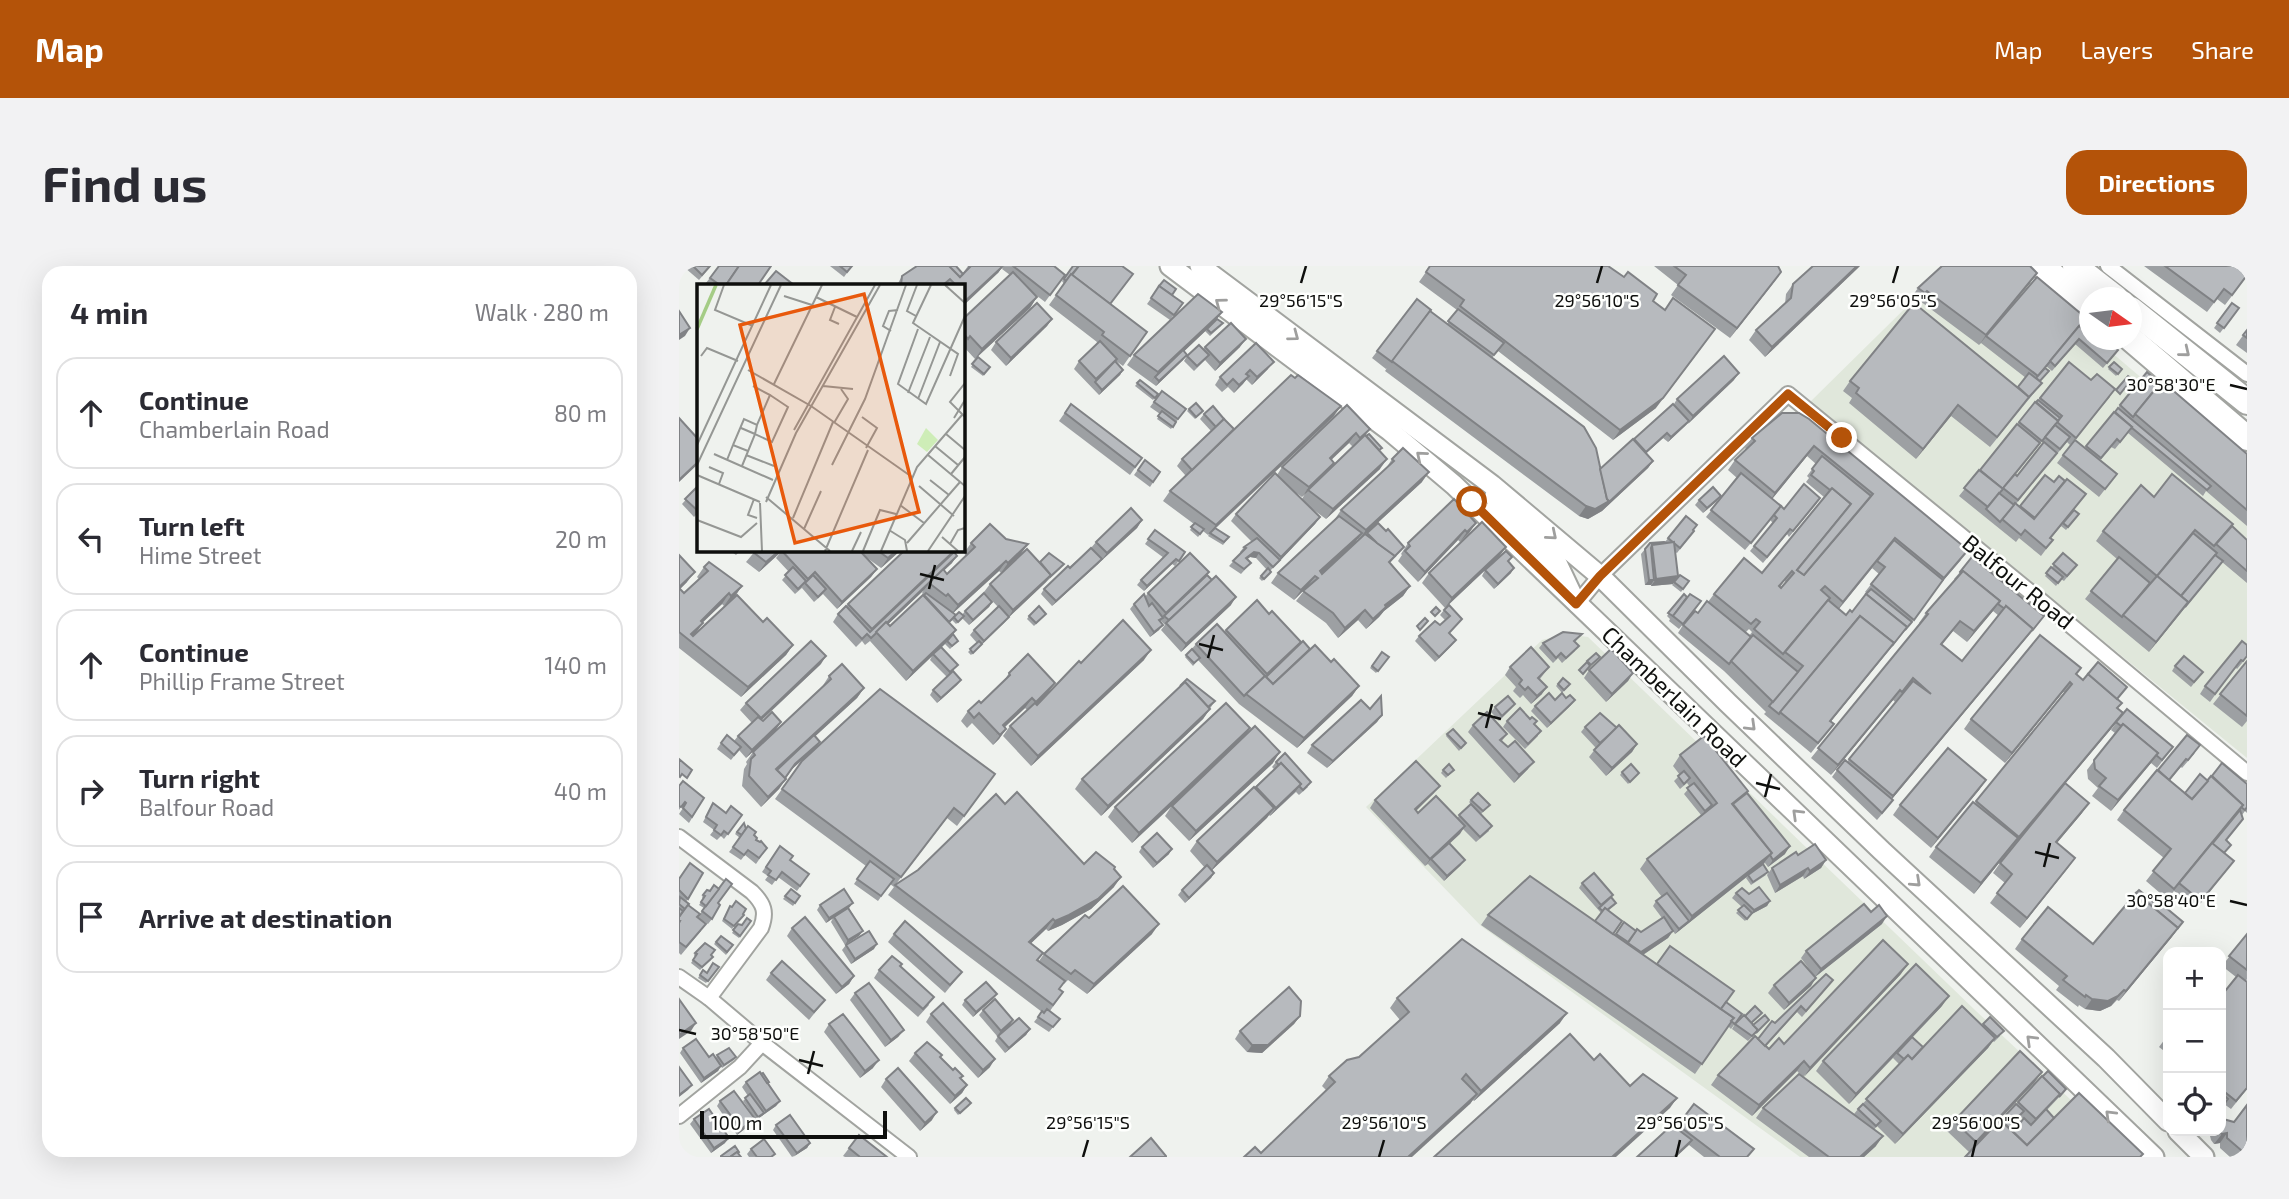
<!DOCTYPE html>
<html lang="en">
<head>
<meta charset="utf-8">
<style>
  body { margin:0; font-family:"Exo 2",sans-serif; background:#f2f2f3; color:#2b2b33 }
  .controls { position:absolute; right:21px; bottom:21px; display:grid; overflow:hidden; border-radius:14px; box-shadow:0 7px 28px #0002 }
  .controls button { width:63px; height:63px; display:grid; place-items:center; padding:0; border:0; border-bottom:2px solid #e1e1e2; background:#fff; color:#2b2b33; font:35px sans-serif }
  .compass { position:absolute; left:1400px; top:21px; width:63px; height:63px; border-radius:50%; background:#fff; box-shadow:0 7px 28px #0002; rotate:104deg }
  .scale { position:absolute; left:21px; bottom:18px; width:187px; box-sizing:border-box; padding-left:7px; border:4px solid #0e0f0d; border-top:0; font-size:19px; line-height:24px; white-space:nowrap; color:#0e0f0d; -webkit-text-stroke:5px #fefffd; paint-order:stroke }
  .stop { position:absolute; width:21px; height:21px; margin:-16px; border:5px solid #b45309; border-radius:50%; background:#fff }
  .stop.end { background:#b45309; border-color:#fff; box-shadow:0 2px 7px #0008 }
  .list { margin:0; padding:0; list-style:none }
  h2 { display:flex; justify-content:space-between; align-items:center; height:91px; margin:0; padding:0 28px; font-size:30px }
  h2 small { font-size:23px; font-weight:400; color:#7c7c81 }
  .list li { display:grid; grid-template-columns:46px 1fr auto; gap:21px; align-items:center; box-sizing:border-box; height:112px; margin:0 14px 14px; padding:0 14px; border:2px solid #e1e1e2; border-radius:21px }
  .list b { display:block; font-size:26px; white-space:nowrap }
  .list p { margin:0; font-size:23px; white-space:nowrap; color:#7c7c81 }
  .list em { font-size:23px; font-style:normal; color:#7c7c81 }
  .icon { flex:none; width:38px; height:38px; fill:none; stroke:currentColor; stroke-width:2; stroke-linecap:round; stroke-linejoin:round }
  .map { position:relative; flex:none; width:1568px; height:891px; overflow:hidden; border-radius:21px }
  header { display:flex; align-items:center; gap:42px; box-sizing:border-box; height:98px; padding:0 35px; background:#b45309; color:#fff }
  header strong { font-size:33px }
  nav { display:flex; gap:38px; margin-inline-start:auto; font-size:24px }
  .intro { display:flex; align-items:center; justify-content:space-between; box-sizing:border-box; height:168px; padding:0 42px }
  h1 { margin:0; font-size:49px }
  .button { padding:18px 32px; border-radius:21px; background:#b45309; color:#fff; font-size:24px; font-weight:700 }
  main { display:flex; gap:42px; padding:0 42px }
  aside { flex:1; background:#fff; border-radius:21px; box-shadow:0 7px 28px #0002 }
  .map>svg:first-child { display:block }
</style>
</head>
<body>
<header>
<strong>Map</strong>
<nav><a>Map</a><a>Layers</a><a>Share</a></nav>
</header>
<div class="intro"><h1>Find us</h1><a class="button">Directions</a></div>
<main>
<aside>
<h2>4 min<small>Walk · 280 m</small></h2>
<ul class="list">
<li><svg class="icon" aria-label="ahead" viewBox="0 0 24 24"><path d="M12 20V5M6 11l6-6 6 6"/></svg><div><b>Continue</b><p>Chamberlain Road</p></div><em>80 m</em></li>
<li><svg class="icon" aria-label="left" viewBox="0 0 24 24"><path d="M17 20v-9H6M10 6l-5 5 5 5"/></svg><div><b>Turn left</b><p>Hime Street</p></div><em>20 m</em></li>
<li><svg class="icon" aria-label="ahead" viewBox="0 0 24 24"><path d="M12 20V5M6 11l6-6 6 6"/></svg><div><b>Continue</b><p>Phillip Frame Street</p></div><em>140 m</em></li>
<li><svg class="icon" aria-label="right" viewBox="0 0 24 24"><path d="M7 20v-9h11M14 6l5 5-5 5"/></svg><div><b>Turn right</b><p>Balfour Road</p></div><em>40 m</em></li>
<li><svg class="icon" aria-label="arrive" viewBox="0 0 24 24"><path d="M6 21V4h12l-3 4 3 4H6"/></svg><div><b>Arrive at destination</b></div></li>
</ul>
</aside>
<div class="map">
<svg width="1568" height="891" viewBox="0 0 1568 891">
  <rect width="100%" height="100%" fill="#eff2ee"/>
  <g fill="#e0e7db">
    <polygon points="1269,0 1333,0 1410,67 1410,74 1418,74 1568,202 1568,492 1131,136"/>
    <polygon points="887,368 909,371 1297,745 1453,891 1121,891 802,660 687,541 863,374"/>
  </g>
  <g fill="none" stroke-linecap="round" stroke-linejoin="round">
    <defs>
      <g id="street">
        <polyline points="1429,0 1568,108"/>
        <polyline points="897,339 921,310 1109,128 1366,338 1568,507"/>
        <path d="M0,571L73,626C85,638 88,646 82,662L30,732"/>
        <polyline points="0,711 30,732 83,777 230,891"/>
        <polyline points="0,850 61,801 83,777"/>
      </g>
      <g id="secondary">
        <polyline points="491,0 711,165 775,219 1475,891"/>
        <polyline points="521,0 813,219 921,310 1049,437 1203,585 1427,792 1489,855"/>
        <polyline points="816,230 820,242 877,295 894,331"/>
        <polyline points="1499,865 1525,891"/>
      </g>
      <g id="highway">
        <polyline points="1363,0 1410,39"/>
        <polyline points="1396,0 1437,32"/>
        <polyline points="1452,43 1568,136"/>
        <polyline points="1452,73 1568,172"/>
      </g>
    </defs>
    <use href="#street" stroke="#a2a4a0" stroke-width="18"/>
    <use href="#secondary" stroke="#a2a4a0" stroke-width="23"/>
    <use href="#highway" stroke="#a2a4a0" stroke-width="28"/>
    <use href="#street" stroke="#fff" stroke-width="14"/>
    <use href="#secondary" stroke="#fff" stroke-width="19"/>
    <use href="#highway" stroke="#fff" stroke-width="24"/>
  </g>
  <g fill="#9da0a3" fill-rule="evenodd">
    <polygon points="6,0 32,0 20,14 5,1"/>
    <polygon points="40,0 79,19 30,19 27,17"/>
    <polygon points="151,0 173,0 165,11"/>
    <polygon points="289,0 324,0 319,7 284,19 218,19 223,10 284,7"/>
    <polygon points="325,0 375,0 386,9 366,36 353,26 358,31 351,42 296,93 284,80 284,81 284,53 331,9 323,3"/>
    <polygon points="394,0 432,38 468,66 444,100 437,95 444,104 441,109 420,129 395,103 400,95 417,80 418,76 370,39 385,18 383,15"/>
    <polygon points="975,0 1099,0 1095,16 1051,72 992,29 999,19"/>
    <polygon points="1181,0 1086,91 1070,74 1077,64 1106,38 1107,28 1114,18"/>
    <polygon points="1465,0 1568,0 1568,10 1546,39 1538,33 1528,46"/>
    <polygon points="747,6 974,35 977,142 934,174 819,85 813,92 921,203 995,138 998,133 1055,114 989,176 984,172 967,187 974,195 969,202 923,245 909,253 900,250 706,105 708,102 707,103 693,92 738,33 751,45 768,58 778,44 740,16"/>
    <polygon points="485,14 493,29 504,37 491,54 468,38"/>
    <polygon points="1351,17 1326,47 1401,60 1406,65 1439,84 1424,102 1396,78 1373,105 1367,100 1359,122 1311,181 1272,150 1237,193 1170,137 1173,132 1164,125 1171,115 1339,122 1347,112 1302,77 1300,79 1241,35 1239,37 1232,32 1239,22"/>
    <polygon points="1553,37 1560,42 1541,67 1535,62"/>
    <polygon points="373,53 368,60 327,100 312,84 317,76"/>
    <polygon points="538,53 542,60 531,70 526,65 505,85 504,94 477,120 448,99 455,89"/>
    <polygon points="1568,64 1568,87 1557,79"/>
    <polygon points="577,77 589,103 573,119 567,113 555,127 549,121 543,126 536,119 541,111"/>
    <polygon points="526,81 561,81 536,105 526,94 515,105 505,95 508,90 524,83"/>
    <polygon points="299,91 311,101 304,110 292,101"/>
    <path d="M1390,96L1431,131L1391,179L1388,176L1378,188H1377L1337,238L1340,241L1395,244L1398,251L1387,264L1382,260L1383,259L1372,272L1374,274L1362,290L1340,272L1337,276L1280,230L1356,136H1357L1359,134ZM1363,175L1364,177L1338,210L1336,209Z"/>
    <polygon points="1435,96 1443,103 1437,110 1429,103"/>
    <polygon points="1468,106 1568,188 1568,260 1527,225 1524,230 1449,167 1436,183 1432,181 1421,194 1438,208 1420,231 1378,197 1384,189 1406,182"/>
    <polygon points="461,114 479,128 474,134 456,120"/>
    <polygon points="483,125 507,143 492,163 478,153 481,148 471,141"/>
    <polygon points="392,138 463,192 451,209 380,155"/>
    <path d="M668,139L691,163L686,170L701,185V203L647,253L632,242L641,251L636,258L591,305L590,308L583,315L580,312L588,304L577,292L571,291L568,293L572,297L562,308L550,300L562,287L561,286L565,281L573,276L552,255L557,248L598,209L603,201ZM670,177L674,181L650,204L652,193ZM613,224L623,231L627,226L623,233Z"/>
    <polygon points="510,143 522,147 516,153 508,145"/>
    <path d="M1103,147L1282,294L1258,322L1229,361L1152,455L1155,458L1132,487L1085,448L1087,446L1045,405L999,367L1004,359L1019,347L1029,336L1035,328L1083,307L1145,231L1127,216L1130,212L1128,210L1137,198L1128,190L1093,233L1105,243L1138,237L1110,271L1108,268L1084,297L1071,285L1094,257L1091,254L1066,284L1027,251L1058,212L1049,204L1056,194L1067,183L1066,182L1073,172ZM1194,301L1193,302L1200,308L1186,326L1188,327L1173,346L1167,349L1160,343ZM1105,315L1107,316L1102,322L1101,321ZM1070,363L1073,366L1070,370L1066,367Z"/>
    <polygon points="525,148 555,163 655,150 537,262 550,271 544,279 529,270 531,267 529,269 524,265 519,271 511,264 515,258 484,235 491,225 507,210 498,200 503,193 532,165 521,153"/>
    <polygon points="713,193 743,216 680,274 678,273 676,277 687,268 688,267 707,265 725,281 711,297 731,320 724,330 705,345 700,351 687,363 679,354 659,372 647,357 617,335 629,320 615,334 592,317 599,307 656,253 662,244 706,204"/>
    <polygon points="466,194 481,206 471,221 455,209"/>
    <polygon points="19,220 19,247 15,251 3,238"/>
    <polygon points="1475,231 1553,260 1568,274 1568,317 1543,296 1470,386 1406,333 1438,293 1417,275 1424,265"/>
    <polygon points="1020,234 1038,235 1024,247 1016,239"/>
    <polygon points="1007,250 1015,265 998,287 996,286 994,318 972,320 972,319 966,319 962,288 971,277 986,276"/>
    <polygon points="463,254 458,262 422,295 419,298 373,340 362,328 365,323 412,282 417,276"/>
    <polygon points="797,257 790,267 781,276 779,274 739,316 719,295 723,289 722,288 729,277"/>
    <polygon points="476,264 506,286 496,300 493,298 465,325 458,319 462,314 485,292 466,278"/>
    <path d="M292,277L342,288L322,307L320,305L274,347L273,354L271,356L277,377L271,383L266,378L262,382L274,405L282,414L278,419L258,437L251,429L254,424L268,411L251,394L253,390L227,415L191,375L186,379L183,375L177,381L154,356L159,348L169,338L275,286L273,297L265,304L268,308L287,290L285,287ZM245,324L243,327L245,329L211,360L209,358Z"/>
    <polygon points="50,284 62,284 57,289"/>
    <polygon points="77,284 222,284 202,302 184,289 198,303 192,311 158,343 144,328 135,336 123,322 124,321 116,328 103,314 110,306 97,292 101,287 80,306 67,296"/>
    <polygon points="1384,287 1398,299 1385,315 1382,313 1377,320 1366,310"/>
    <polygon points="0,289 8,316 1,323 5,327 20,313 18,311 25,301 63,320 56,330 45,340 43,338 23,356 14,370 84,356 114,379 107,389 62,431 0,382"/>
    <polygon points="820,291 766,342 743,317 750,307"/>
    <polygon points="361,296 385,298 381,303 329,352 292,389 289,386 298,377 291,369 295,364 319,341 305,326 311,318"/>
    <polygon points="806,304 832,307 815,323 803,310"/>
    <path d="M1281,306L1359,358L1213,533L1209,541L1198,554L1153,511L1158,504L1168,496L1227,423L1216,436L1214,434L1152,509L1132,492L1241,358L1240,357L1247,347L1276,314L1275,313ZM1314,345L1320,350L1283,395L1263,379L1274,365L1288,376Z"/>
    <polygon points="528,309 552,339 502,386 482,364 486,359 482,355 480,364 471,371 451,343 455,338 466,331 469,327"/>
    <polygon points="1001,309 1010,315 1002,326 993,319"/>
    <polygon points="1005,328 1019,340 1000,363 990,355 991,353 988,350"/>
    <polygon points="313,336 310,341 290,359 283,352 277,358 273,354 275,351 283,349 286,345"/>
    <polygon points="765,344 783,353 770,367 773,379 756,396 736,375 740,370 761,359 766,354 761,349"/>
    <polygon points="350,350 365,350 355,360 348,353"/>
    <polygon points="547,364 618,381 631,383 652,396 680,420 673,430 618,482 560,438 519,394 514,400 506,391 517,378 545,366"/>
    <polygon points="903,368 896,376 896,385 883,397 879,392 874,397 860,382 864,377"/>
    <polygon points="1568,379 1568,391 1558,403 1556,401 1531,436 1521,428 1526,420"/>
    <polygon points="703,386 710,391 697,407 691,402"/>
    <polygon points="465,394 352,500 324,470 331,460 348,444 346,442 326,461 327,463 320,473 314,479 293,457 288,462 282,455 289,445 302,437 323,418 330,407 370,426 402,397"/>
    <polygon points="1568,395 1568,455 1563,461 1534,438"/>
    <polygon points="142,398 83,454 97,464 67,492 60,484 52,494 38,483 42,477 55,475 59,470 73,457 61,444 67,437"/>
    <polygon points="1496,400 1520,411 1512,421 1493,405"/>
    <polygon points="831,401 870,401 861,413 863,428 852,438 844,429 841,432 834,425 837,421 826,409"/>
    <polygon points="910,404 954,407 949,415 927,436 905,412"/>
    <polygon points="1398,408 1404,414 1439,433 1439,442 1494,481 1478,502 1472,497 1432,545 1413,530 1419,522 1409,513 1408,504 1436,467 1432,464 1437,457 1333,581 1295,628 1250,591 1257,581 1296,537 1386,427 1384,426 1326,497 1285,463 1292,453"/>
    <polygon points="150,410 185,422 178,432 136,470 138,481 113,503 100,523 82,541 63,520 65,503 68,498 67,496 74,486 143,421"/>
    <polygon points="884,412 891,418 883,427 877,420"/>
    <polygon points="887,432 892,439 868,462 852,445 856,440"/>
    <polygon points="536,435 524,453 422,550 396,523 403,513"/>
    <polygon points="836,438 832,443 820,455 812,446 816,441"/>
    <polygon points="691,443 703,449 698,456 648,502 628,487 633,479"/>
    <polygon points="828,455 856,459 859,470 846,483 824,461"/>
    <polygon points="794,459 828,468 823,475 849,503 835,517 789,466"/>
    <polygon points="906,461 938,462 958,478 953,486 927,510 910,491 917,482 902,466"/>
    <polygon points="571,462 567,469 594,497 510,575 486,550 492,541 453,577 429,551 436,541"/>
    <polygon points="768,468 785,479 780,485 767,470"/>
    <polygon points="1516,487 1503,502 1502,501 1491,514 1506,527 1529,515 1568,518 1568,547 1566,545 1563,549 1547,575 1545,588 1555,595 1517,643 1495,625 1488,633 1467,615 1485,592 1438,554 1445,544 1479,504"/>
    <polygon points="1001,489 1067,527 1106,588 1089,601 1086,597 1079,602 1087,609 1072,619 1067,612 1069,610 996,668 994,665 989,672 964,689 1044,740 1063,748 1052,763 1049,760 1016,808 802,659 809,649 916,656 922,647 900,622 903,617 932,631 936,639 929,645 934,668 936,669 945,656 957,665 962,666 983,652 974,640 977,635 983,631 961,603 968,593 1022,549 1005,528 1011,521 1008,517 1001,523 995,515 1001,509 994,500"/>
    <polygon points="123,495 316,508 278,560 268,552 217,618 239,604 326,537 405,598 435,603 435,621 412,643 383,659 369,665 367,663 352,677 360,695 365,688 410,652 473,668 408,728 389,714 385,718 384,718 380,723 384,726 371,745 381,753 370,766 355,756 363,746 209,629 215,621 211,618 199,635 175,618 187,600 96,533"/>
    <polygon points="597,496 629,521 620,529 617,526 591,550 590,549 533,604 535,607 532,612 506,637 499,629 503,624 526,602 511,585 518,575 595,503 593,501"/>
    <polygon points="764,504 775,504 767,512 762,507"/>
    <polygon points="943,506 960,507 949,518 941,509"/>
    <polygon points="1307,514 1300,524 1252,582 1214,549 1221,539"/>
    <polygon points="0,520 25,532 10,557 0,548 4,542 2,541 0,544"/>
    <polygon points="755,527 737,544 739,547 778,552 792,538 790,536 792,534 811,539 802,548 810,565 797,576 784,563 770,577 782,599 765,615 749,598 746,600 691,542 696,534"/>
    <polygon points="34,537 47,547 63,549 45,573 42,570 38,574 31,569 35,564 24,556"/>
    <polygon points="1403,547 1378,577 1396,592 1341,662 1311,637 1326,617 1314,607 1321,597"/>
    <polygon points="65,557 67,563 75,569 77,574 88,582 77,598 66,589 62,594 50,586 61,572 56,568"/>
    <polygon points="101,580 111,594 130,608 118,625 99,611 93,619 86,614 89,610 83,606"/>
    <polygon points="463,581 490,588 474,602 460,586"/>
    <polygon points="1119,589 1147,594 1142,602 1125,613 1124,610 1096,627 1088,609 1093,602"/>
    <polygon points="24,607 7,636 9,639 21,648 25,642 20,639 24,633 23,631 28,624 39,637 33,653 29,658 18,651 22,665 2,689 0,687 0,613"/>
    <polygon points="112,623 121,630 114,640 104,633"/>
    <polygon points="1057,627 1070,628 1091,635 1088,640 1071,649 1066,655 1057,647 1063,641 1053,632"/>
    <polygon points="141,639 170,642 184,665 166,679 152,656 154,652 147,657 138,644"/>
    <polygon points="1478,639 1504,656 1492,672 1440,735 1438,734 1432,740 1421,745 1406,743 1400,739 1399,741 1377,724 1380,720 1336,683 1343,673 1414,678"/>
    <polygon points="51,640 67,643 53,663 43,655"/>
    <polygon points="72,655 60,672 53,667 59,658 63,659"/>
    <polygon points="1203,658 1136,711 1132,720 1105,744 1089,727 1095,719 1136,711 1122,692 1127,685"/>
    <polygon points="113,662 175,710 170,718 157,728 108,670"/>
    <polygon points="215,668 283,706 266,727 209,676"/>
    <polygon points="1568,668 1568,713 1567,715 1568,716 1568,823 1552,843 1545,838 1542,842 1542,730 1557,711 1543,700"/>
    <polygon points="42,670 54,679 47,689 35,678"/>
    <polygon points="167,679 195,683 172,698 163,684"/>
    <polygon points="16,687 32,690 32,694 21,704 12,697 16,691 15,689"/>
    <polygon points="221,700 250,739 239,751 195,712 200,704"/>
    <polygon points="40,701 27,717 19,712 24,704 28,707"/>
    <polygon points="92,707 146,734 130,754 87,714"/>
    <polygon points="1222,708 1124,811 1181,853 1175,848 1179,843 1220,798 1214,792 1170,838 1137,805 1144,795 1263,740 1234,771 1244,781 1303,760 1311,751 1321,770 1315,776 1314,775 1309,782 1216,878 1198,860 1195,864 1197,880 1185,891 1130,891 1077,852 1084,842 1123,810 1118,805 1073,850 1032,819 1039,809 1096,757 1150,719 1123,751 1118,746 1087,780 1090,783 1105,778"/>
    <polygon points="176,727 225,764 219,771 206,781 171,734"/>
    <polygon points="318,728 314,733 294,751 283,739 286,734"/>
    <polygon points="718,732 881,757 795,835 794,834 791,838 582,887 647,824 643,820 650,810 680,791 721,754 711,742"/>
    <polygon points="304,744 331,759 318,770 300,749"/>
    <polygon points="252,748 311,801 299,812 247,756"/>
    <polygon points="621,750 615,758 583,787 568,786 556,773 561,765"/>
    <polygon points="1081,750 1073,757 1074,759 1090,754 1069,775 1053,763 1056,758"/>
    <polygon points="150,758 194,802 181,812 145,766"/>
    <polygon points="351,763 347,769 326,787 316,775 319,770"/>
    <polygon points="1489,769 1489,788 1480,781"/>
    <polygon points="4,782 37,792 38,789 57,791 55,794 43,802 42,800 39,805 22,817 1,787"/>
    <polygon points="236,787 262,792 288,819 283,827 271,838 230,795"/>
    <path d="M1363,810L1383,828L1368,844L1375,852L1464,888L1322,854ZM1341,850L1344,853L1342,856L1339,853Z"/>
    <polygon points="207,813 253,854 241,865 202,821"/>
    <polygon points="67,816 90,816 89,818 101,835 97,840 77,854 64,835 69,830 63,821"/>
    <polygon points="1356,816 1290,886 1268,865 1275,855"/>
    <polygon points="41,835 76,853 72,858 58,869 38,840"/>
    <polygon points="1015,838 1069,891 1025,891 1010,879 997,862"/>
    <polygon points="1568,839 1568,886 1564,891 1551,891 1541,882 1541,877 1535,878 1532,874 1531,870 1535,865 1542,865 1555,856"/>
    <polygon points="290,840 279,849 275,844 276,842"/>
    <polygon points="15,853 46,877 32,887 11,858"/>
    <polygon points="97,859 131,877 128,882 113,891 94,864"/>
    <polygon points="180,869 208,891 166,891 164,890"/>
    <polygon points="72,883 92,891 70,891 68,888"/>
  </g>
  <g fill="#808285">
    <polygon points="324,0 319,7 284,40 284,37"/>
    <polygon points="1178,0 1181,0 1086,91 1093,81"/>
    <polygon points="1102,6 1095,16 1051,72 1058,62"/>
    <polygon points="1358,7 1351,17 1300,79 1307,69"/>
    <polygon points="358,31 351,42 296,93 303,83"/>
    <polygon points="543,46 536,56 477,112 476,111 472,116 479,106"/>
    <polygon points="373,53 368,60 327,100 332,92"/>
    <polygon points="11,62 6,70 0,74 0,69"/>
    <polygon points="567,73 561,81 536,105 541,97"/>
    <polygon points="1029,73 977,142 934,174 941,164"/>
    <polygon points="508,89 504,94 477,120 480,115"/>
    <polygon points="595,96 589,103 573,119 578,111"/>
    <polygon points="444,104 441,109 420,129 423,124"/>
    <polygon points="1060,107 1055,114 1009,158 1014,150"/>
    <polygon points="570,110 564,118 555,127 560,119"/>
    <polygon points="1279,139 1272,150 1237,193 1244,183"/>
    <polygon points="662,140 655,150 529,269 537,259"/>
    <polygon points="1010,155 1006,160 989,176 992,171"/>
    <polygon points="677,167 670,177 644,202 651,192"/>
    <polygon points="988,167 984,172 961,193 964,188"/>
    <polygon points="1135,180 1128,190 1089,238 1096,227"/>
    <polygon points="708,193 701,203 647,253 654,243"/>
    <polygon points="974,195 969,202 923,245 909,253 900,250 907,240"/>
    <polygon points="19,196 19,198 0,216 0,214"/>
    <polygon points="655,197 648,207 623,231 630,221"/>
    <polygon points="750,206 743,216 680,274 687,264"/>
    <polygon points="1042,230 1038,235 1024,247 1028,242"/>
    <polygon points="641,251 636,258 597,299 602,291"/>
    <polygon points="463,254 458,262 422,295 428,287"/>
    <polygon points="797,257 790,267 781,276 788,266"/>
    <polygon points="786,264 779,274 739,316 746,306"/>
    <polygon points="683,267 676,277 638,312 641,305"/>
    <polygon points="349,278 342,288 322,307 329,297"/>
    <polygon points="827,281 820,291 766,342 773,332"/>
    <polygon points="101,284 104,284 80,306 87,296"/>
    <polygon points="218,284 222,284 202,302 209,292"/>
    <polygon points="1289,284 1258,322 1229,361 1144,465 1151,455 1233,356 1265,312"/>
    <polygon points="575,286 580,287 577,292 571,291 563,298 567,292"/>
    <polygon points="278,290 273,297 251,318 250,317 245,324 199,368 197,366"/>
    <polygon points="423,293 419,298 373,340 377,335"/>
    <polygon points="497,293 493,298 465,325 468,320"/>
    <polygon points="327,295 320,305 272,349 279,339"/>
    <polygon points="1198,295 1194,300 1157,346 1164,336"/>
    <polygon points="1540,300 1470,386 1477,376"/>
    <polygon points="835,302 832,307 815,323 819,318"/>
    <polygon points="198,303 192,311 158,343 163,336"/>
    <polygon points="16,306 8,316 0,324 0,321"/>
    <polygon points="372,309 367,316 329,352 334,344"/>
    <polygon points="636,310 629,320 615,334 622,324"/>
    <polygon points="999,310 994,318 972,320 977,313"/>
    <polygon points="970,314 975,314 972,319 966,319"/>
    <polygon points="63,320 56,330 45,340 52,330"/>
    <polygon points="731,320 724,330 705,345 700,351 687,363 706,339"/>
    <polygon points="50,327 43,338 15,365 22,355"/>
    <polygon points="557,331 552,339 502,386 507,378"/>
    <polygon points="1321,335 1314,345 1288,376 1295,365"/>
    <polygon points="313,336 310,341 290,359 294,354"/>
    <polygon points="686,344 679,354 659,372 666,362"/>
    <polygon points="1365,350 1359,358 1207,540 1214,530"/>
    <polygon points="330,351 326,356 292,389 305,375"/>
    <polygon points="24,357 17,367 10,374 12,368"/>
    <polygon points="484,359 480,364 471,371 475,366"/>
    <polygon points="277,364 270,374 227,415 234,405"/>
    <polygon points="777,374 773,379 756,396 760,391"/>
    <polygon points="114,379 107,389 62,431 69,421"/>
    <polygon points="472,384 465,394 352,500 359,490"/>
    <polygon points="147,390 142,398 76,460 82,452"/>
    <polygon points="954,407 949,415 927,436 933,428"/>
    <polygon points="282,414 278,419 258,437 262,432"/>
    <polygon points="1391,416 1384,426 1326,497 1333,487"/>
    <polygon points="376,417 369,427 350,446 357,436"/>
    <polygon points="680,420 673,430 618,482 625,472"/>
    <polygon points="868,421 863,428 852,438 858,430"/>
    <polygon points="185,422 178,432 94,509 97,503"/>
    <polygon points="1221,424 1214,434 1152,509 1159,499"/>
    <polygon points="353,432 346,442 317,469 324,459"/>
    <polygon points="896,434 892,439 868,462 872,457"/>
    <polygon points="531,443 524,453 422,550 429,540"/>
    <polygon points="1444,447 1437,457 1333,581 1340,571"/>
    <polygon points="703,449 698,456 648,502 654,495"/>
    <polygon points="102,456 97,464 67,492 73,484"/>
    <polygon points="571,462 564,473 453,577 460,567"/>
    <polygon points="327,463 320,473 314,479 321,469"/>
    <polygon points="141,476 138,481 113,503 101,520 107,513 100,523 82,541 116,498"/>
    <polygon points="958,478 953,486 927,510 933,502"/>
    <polygon points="601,486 594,497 510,575 517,565"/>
    <polygon points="1479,487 1472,497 1432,545 1439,534"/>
    <polygon points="855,496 849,503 835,517 840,509"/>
    <polygon points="1307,514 1300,524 1252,582 1259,572"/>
    <polygon points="622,518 617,525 591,550 597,542"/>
    <polygon points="761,520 755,527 731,551 736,543"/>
    <polygon points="1410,537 1403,547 1370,586 1377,576"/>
    <polygon points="595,542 588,552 531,606 538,596"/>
    <polygon points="786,560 781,568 753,594 752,593 746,600 751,593"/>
    <polygon points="1339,572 1332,582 1295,628 1302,617"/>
    <polygon points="1111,580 1106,588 1089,601 1094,594"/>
    <polygon points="493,583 490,588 474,602 478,597"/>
    <polygon points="1093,587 1085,597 996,668 1000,663 1010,655 1013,650"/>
    <polygon points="1396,592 1389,602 1341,662 1348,652"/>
    <polygon points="786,594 782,599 765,615 768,610"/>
    <polygon points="1147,594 1142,602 1125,613 1131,605"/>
    <polygon points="1129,602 1124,610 1096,627 1101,619"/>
    <polygon points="535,607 532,612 506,637 510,632"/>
    <polygon points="442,611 435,621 412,643 383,659 369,665 376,655"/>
    <polygon points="1091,635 1088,640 1071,649 1066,655 1075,644"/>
    <polygon points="174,637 170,642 147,657 150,652"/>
    <polygon points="1208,650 1203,658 1136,711 1142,703"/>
    <polygon points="374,653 367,663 343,686 350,676"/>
    <polygon points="1504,656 1492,672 1440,735 1447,725"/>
    <polygon points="480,658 473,668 408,728 415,718"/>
    <polygon points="184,665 180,670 166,679 169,674"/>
    <polygon points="994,665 989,672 956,694 962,686"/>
    <polygon points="198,678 195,683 172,698 176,693"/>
    <polygon points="1229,698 1222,708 1124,812 1131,802"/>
    <polygon points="175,710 170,718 157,728 163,721"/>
    <polygon points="1137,712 1132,720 1105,744 1110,737"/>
    <polygon points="1445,724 1432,740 1421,745 1406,743 1413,733"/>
    <polygon points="318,728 314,733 294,751 297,746"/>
    <polygon points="1270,730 1263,740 1218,787 1170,838 1177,828"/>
    <polygon points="888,747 881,757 795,835 802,825"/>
    <polygon points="621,750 615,758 583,787 568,786 573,779"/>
    <polygon points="334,754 331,759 318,770 322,765"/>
    <polygon points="17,757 12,765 0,773 0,769"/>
    <polygon points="351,763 347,769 326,787 330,782"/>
    <polygon points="225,764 219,771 206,781 212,774"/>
    <polygon points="1316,772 1309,782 1216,878 1224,868"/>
    <polygon points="316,793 311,801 299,812 304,804"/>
    <polygon points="200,794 194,802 181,812 186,805"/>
    <polygon points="1125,795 1118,805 1073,850 1080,839"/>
    <polygon points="42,800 39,805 22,817 25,812"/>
    <polygon points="1363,806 1356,816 1290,886 1297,876"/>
    <polygon points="13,819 9,824 0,831 0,829"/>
    <polygon points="288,819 283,827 271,838 276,830"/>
    <polygon points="798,828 791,838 733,891 729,891"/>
    <polygon points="998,832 991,842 937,891 933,891"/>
    <polygon points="101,835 97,840 77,854 87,845"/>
    <polygon points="258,846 253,854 241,865 246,857"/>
    <polygon points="76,853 72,858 58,869 62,863"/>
    <polygon points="1548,867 1541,877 1535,878 1543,868"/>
    <polygon points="1204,870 1197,880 1185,891 1181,891"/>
    <polygon points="50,872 46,877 32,887 35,882"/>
    <polygon points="1013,874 1010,879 997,891 995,891"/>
    <polygon points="131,877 128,882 114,891 118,887"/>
    <polygon points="1563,885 1568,885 1568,886 1564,891 1558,891"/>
  </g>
  <g fill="#b7babe" stroke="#808285" stroke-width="2" fill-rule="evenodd">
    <polygon points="14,0 31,0 23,9"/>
    <polygon points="40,0 60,0 47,19 41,19 31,12"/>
    <polygon points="60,0 92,0 79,19 47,19"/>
    <polygon points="161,0 173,0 168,6"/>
    <polygon points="238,0 271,0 281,11 291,1 290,0 324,0 284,37 284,19 272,19 275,17 271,13 264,19 222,19 223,10"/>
    <polygon points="272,0 277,0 284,8 281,11 271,1"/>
    <polygon points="334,0 375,0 386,9 371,29"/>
    <polygon points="394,0 400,0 387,15 385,13"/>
    <polygon points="400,0 443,0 454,8 431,38 393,9"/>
    <polygon points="751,0 929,0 945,11 949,6 978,28 974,35 986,44 994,32 1036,63 984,132 941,164 781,40 785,34 747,6"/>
    <polygon points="995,0 1099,0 1102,6 1058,62 999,19 1007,9"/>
    <polygon points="1134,0 1178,0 1093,81 1077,64 1112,32 1114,18"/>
    <polygon points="1263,0 1351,0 1358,7 1307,69 1248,25 1246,27 1239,22"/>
    <polygon points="1486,0 1568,0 1568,9 1553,29 1545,23 1535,36"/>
    <polygon points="97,5 115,19 85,19"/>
    <polygon points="334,6 358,31 303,83 291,70 289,73 284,67 284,53"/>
    <polygon points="392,8 468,66 451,90 423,69 425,66 377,29"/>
    <polygon points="1358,11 1407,52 1359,110 1307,70"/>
    <polygon points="485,14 497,23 493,29 480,20"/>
    <polygon points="480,20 504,37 495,49 472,32"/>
    <polygon points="519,28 543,46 479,106 455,89"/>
    <polygon points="738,33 752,44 713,96 698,85"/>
    <polygon points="358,37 373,53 332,92 317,76"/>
    <polygon points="1235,37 1350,131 1318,171 1279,139 1244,183 1177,127 1180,122 1171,115"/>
    <polygon points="1553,37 1560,42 1545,62 1538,57"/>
    <polygon points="779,43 825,77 815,89 769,55"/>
    <polygon points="0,45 11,62 0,69"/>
    <polygon points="751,45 905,161 917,182 928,233 930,235 916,243 907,240 713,95"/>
    <polygon points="538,53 544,57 532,67 528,63"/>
    <polygon points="552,57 567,73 541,97 526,81"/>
    <polygon points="1400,60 1406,65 1410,60 1410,74 1427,74 1439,84 1428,97 1400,73 1376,100 1371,95"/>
    <polygon points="1568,64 1568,72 1564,69"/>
    <polygon points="421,75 438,93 417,113 400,95"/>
    <polygon points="577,77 595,96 578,111 571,104 567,108 570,110 560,119 554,113 548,119 541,111"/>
    <polygon points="520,79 530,89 518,100 508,90"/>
    <polygon points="504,84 508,89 480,115 476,111"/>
    <polygon points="1045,90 1060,107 1014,150 998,133"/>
    <polygon points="299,91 311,101 305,108 293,98"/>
    <polygon points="436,95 444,104 423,124 416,116"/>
    <polygon points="1390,96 1412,114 1418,108 1436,123 1397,172 1378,156 1383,150 1361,132"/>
    <polygon points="1435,96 1443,103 1439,108 1430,101"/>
    <polygon points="1366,102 1370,105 1361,115 1357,112"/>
    <polygon points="1468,106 1481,118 1454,151 1441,139"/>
    <polygon points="1350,107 1363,117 1350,131 1339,121"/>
    <polygon points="612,109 616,112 619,109 662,140 537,259 491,225"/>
    <polygon points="1449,110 1453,113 1441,128 1437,124"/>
    <polygon points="461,114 479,128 476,132 458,117"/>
    <polygon points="1483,115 1568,188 1568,244 1456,148"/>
    <polygon points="483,125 507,143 499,153 475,136"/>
    <polygon points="1359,134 1381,152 1377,157 1379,155 1357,136"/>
    <polygon points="1356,136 1379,155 1363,175 1340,156"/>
    <polygon points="517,137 524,145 517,151 510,143"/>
    <polygon points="392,138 463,192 456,201 386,147"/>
    <polygon points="994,138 1010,155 992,171 988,167 967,186 955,173"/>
    <polygon points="668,139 691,163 681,172 677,167 651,192 655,197 630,221 603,201"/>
    <polygon points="534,140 545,153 537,161 525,148"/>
    <polygon points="1439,142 1532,220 1528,224 1453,162 1451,163 1453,161 1436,146"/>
    <polygon points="483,145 497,156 494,161 479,150"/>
    <polygon points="1435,146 1453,161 1441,176 1438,173 1422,192 1407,180"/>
    <path d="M1103,147H1120L1130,153L1289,284L1265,312L1216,272L1164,336L1146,320L1142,324L1151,332L1104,388L1075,363L1081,356L1077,353L1072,358L1035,328L1065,292L1083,307L1153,222L1172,238L1118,304L1125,309L1194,228L1135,180L1096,227L1056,194L1076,175L1073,172ZM1113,305L1115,307L1102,322L1100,320Z"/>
    <polygon points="0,152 19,173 19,196 0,214"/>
    <polygon points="545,153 555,163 513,204 503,193"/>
    <polygon points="1338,158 1361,177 1322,225 1324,223 1301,204"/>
    <polygon points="1376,159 1391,171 1381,183 1366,171"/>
    <polygon points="690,168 703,182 700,184 687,170"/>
    <polygon points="686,169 708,193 654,243 629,224"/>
    <polygon points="954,173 974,195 929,237 930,235 928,233 921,203"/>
    <polygon points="1396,174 1438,208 1426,223 1384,189"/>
    <polygon points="1365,176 1378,187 1339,234 1324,222 1336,208 1338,210"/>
    <polygon points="724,182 750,206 687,264 662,244 715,195 713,193"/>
    <polygon points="1143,190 1192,230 1125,309 1118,304 1172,238 1153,222 1151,224 1132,209 1135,205 1133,203"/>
    <polygon points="466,194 481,206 474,216 459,204"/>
    <polygon points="1300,204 1324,223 1309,241 1285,222"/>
    <polygon points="596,207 641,251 602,291 557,248"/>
    <polygon points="1062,207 1102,240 1072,277 1032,244"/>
    <polygon points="1493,208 1554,258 1535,280 1516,264 1478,310 1424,265 1462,219 1475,231"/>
    <polygon points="1366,209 1375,216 1380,210 1386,215 1356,252 1341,240"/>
    <polygon points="1388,213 1407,228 1371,272 1374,274 1367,282 1346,264 1342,269 1323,253 1336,237 1355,253"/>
    <polygon points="1125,218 1141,232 1114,265 1111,263 1088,291 1075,280 1098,252 1095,249 1102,240 1105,243"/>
    <polygon points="19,220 19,245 6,233"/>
    <polygon points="1034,221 1042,230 1028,242 1020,234"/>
    <polygon points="1320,227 1335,239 1321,256 1307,243"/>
    <polygon points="775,233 797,257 788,266 786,264 746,306 726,285 731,280 729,277"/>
    <polygon points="452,242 463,254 428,287 417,276"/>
    <polygon points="1395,244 1400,248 1389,261 1384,257"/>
    <polygon points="660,250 683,267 641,305 643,308 686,268 716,290 710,296 731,320 706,339 707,341 694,353 686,344 666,362 654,347 624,325 639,312 636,310 622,324 599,307"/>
    <polygon points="1007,250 1018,259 1014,264 1015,265 1001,282 989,272"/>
    <polygon points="803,256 827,281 773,332 750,307"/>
    <polygon points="516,257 525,263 521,268 512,261"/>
    <polygon points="699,257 707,265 709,263 725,281 716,290 698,277 688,267"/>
    <polygon points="311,258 327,273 349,278 329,297 327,295 279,339 269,328 267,330 250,317 264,303 268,308 296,281 292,277"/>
    <polygon points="1553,260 1568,274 1568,305 1537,278"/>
    <polygon points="536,262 550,271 545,276 531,267"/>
    <polygon points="476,264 506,286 500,295 497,293 468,320 462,314 489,287 469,273"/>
    <polygon points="1514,267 1538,287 1502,330 1478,310"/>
    <polygon points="578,272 601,294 594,301 580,287 575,286 567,292 572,297 565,303 554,295 567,282 565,281"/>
    <polygon points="1215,274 1264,314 1235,354 1192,318 1206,301 1198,295"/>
    <polygon points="985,276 988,277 973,279 972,282 975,314 970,314 966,283 971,277"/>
    <polygon points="995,276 999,310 977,313 973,279"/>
    <polygon points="412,282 423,293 377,335 365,323 389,300 391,302"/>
    <polygon points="348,283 372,309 334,344 311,318"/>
    <polygon points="77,284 101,284 87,296 74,286"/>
    <polygon points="102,284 180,284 198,303 163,336 136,306 129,313"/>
    <polygon points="198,284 218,284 209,292"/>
    <polygon points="226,284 276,284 193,363 169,338"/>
    <polygon points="827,285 833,291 829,295 835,302 819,318 806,304"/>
    <polygon points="275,286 278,290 192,372 188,368 183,373 159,348 167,340 191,366"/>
    <polygon points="370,287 385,298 372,310 372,309 361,296"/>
    <polygon points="511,287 530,306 487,347 469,327"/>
    <polygon points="1384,287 1398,299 1388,310 1374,298"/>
    <polygon points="0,289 16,306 0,321"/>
    <polygon points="1536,289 1544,295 1506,341 1509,336 1502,330"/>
    <polygon points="1293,291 1365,350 1353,365 1354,363 1327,340 1326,343 1319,338 1321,335 1284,305 1282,307 1281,306"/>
    <polygon points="1440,291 1471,317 1443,351 1412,325"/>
    <polygon points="30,296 63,320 52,330 50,327 22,355 24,357 12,368 14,370 58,329 84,356 88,352 114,379 69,421 0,366 0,324 1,323 5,327 29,305 25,301"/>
    <polygon points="114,301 127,315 119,323 106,309"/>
    <polygon points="1372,301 1384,311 1379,317 1367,307"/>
    <polygon points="589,302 592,306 585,313 582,310"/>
    <polygon points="1284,305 1321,335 1295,365 1281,355 1262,378 1283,395 1327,340 1354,363 1214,530 1170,493 1234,415 1252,428 1234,412 1223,426 1221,424 1159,499 1139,482 1249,348 1247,347"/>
    <polygon points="134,309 147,323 139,331 126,317"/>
    <polygon points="528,309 533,314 490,354 485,350"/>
    <polygon points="1001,309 1010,315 1004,323 995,316"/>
    <polygon points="537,310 557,331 507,378 487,357"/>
    <polygon points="1478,310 1509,336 1477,376 1444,349"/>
    <polygon points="1192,323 1233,356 1226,364 1228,361 1187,328"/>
    <polygon points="247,327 277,349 270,356 245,329"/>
    <polygon points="305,327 313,336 294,354 286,345"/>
    <polygon points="465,328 470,340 473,337 484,352 480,354 484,359 475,366 455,338"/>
    <polygon points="1005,328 1008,331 994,350 989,347"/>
    <polygon points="1011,328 1022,335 1004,358 994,350"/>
    <polygon points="1187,328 1228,361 1213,380 1215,377 1181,350 1100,448 1090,440 1124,400 1106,386 1149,334 1167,349 1171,344 1173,346"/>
    <polygon points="244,329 277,364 234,405 197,366 207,356 211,360"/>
    <polygon points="578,334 590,348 593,345 622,376 588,408 547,364"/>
    <polygon points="1028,335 1072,371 1050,398 1004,359 1016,345 1019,347"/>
    <polygon points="770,339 783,353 770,367 777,374 760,391 740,370 756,355 761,359 771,350 765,344"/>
    <polygon points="320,340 330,351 305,375 295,364"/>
    <polygon points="360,340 367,348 357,357 350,350"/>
    <polygon points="757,341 761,345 756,350 752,346"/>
    <polygon points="280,346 285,350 279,356 275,351"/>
    <polygon points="1181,350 1215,377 1151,455 1155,458 1139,477 1101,446"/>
    <polygon points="746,352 749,355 741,364 738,360"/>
    <polygon points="444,354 472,384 359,490 331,460 356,437 358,439 400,395 402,397"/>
    <polygon points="538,358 586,410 565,430 517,378"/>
    <polygon points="884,366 903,368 895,375 900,380 887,392 882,387 877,392 864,377"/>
    <polygon points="274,368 279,375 273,380 268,375"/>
    <polygon points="1074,369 1119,406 1094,436 1052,395"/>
    <polygon points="1361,369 1402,402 1397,408 1404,414 1409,408 1443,437 1438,442 1444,447 1340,571 1297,535 1393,418 1391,416 1333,487 1292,453"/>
    <polygon points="132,375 147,390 82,452 67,437"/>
    <polygon points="300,375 303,378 294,387 291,383"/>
    <polygon points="624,375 631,383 594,418 587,411"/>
    <polygon points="1563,375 1568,379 1568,390 1564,395 1562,394 1536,428 1526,420"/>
    <polygon points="636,379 652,396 655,393 680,420 625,472 567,428 586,410 594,418"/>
    <polygon points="262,381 279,399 271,406 254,388"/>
    <polygon points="852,381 870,401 859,412 868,421 858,430 849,421 846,424 840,418 843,414 831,401"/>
    <polygon points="513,383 521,392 515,397 507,389"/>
    <polygon points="932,383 954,407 933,428 910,404"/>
    <polygon points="703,386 710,391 699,405 693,400"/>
    <polygon points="917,387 921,391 912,399 908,395"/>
    <polygon points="349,388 376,417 357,436 353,432 324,459 327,463 321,469 300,447 295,452 289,445 300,435 302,437 331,409 330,407"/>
    <polygon points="1505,390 1524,406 1515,416 1496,400"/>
    <polygon points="1568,395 1568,450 1541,428"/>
    <polygon points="908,396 911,400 904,408 900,404"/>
    <polygon points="1419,396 1448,421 1438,433 1409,408"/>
    <polygon points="163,398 185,422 97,503 107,513 89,531 70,510 72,493 76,489 74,486 152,413 150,410"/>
    <polygon points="274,405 282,414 262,432 254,424"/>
    <polygon points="884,412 891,418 885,424 879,418"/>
    <polygon points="508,413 536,435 529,441 506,416 501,420"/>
    <polygon points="506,416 531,443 429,540 403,513"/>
    <polygon points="201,423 316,508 285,550 275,542 222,611 103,523 123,495"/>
    <polygon points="870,427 876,434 883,427 887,432 891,429 896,434 872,457 856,440"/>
    <polygon points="702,430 703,449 654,495 633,479 682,434 691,443"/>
    <polygon points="829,430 836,438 823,450 816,441"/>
    <polygon points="547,437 571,462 460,567 436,541"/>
    <polygon points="841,442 851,453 853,451 858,455 855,458 862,465 849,478 828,455"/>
    <polygon points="1448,443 1494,481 1483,494 1477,489 1479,487 1444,458 1442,460 1437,456"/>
    <polygon points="93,446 102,456 73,484 59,470 79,451 84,455"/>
    <polygon points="808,446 828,468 821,474 829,481 836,475 855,496 840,509 794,459"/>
    <polygon points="921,447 938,462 921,477 906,461"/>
    <polygon points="1444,458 1479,487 1439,534 1420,520 1427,512 1416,503 1415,494"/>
    <polygon points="940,459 958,478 933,502 915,484"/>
    <polygon points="576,460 601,486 517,565 493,540"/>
    <polygon points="774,463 787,477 782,482 768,468"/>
    <polygon points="48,469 62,481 55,489 42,477"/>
    <polygon points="135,469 141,476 116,498 106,512 98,504"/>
    <polygon points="1508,469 1521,479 1509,494 1507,493 1490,514 1479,504"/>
    <polygon points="1025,470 1069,525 1053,538 1093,587 1013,650 968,593 1038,537 1001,489"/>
    <polygon points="1269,482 1307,514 1259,572 1221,539"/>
    <polygon points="606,487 632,516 624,524 620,520 622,518 602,497 600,499 597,496"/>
    <polygon points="0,493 13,504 8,512 3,508 1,511 0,510"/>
    <polygon points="1166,494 1214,534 1203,547 1158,504"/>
    <polygon points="737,495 761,520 736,543 739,547 757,530 786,560 751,593 696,534"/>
    <polygon points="602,497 622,518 597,542 577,521"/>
    <polygon points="1543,497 1568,518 1568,541 1566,544 1562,541 1564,539 1533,510"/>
    <polygon points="770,498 775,504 769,509 764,504"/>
    <polygon points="952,498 960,507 951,516 943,506"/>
    <polygon points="1478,504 1513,533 1532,510 1564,539 1495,623 1474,605 1492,583 1445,544"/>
    <polygon points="1005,505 1011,512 1005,518 999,510"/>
    <polygon points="1521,508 1529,515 1513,533 1506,527"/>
    <polygon points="4,515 25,532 13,551 4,542 7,537 6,536 2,541 0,540 0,520"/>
    <polygon points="1015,517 1033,539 1026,545 1008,522"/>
    <polygon points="1386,517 1410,537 1377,576 1396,592 1348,652 1318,627 1333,608 1321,597"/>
    <polygon points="575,521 595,542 538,596 518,575"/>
    <polygon points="338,526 405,598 417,586 436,601 435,603 442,611 419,633 390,649 376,655 374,653 350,676 364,687 358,694 386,715 380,723 384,726 374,739 216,619 239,604 317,528 326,538"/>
    <polygon points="799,527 811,539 804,545 792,534"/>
    <polygon points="1068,527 1111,580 1094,594 1091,589 1093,587 1054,538"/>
    <polygon points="1294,536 1339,572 1302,617 1257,581"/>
    <polygon points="34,537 47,547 52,540 63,549 49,568 45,565 42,569 35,564 38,559 27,551"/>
    <polygon points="792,538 813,560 801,571 780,549"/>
    <polygon points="1561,544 1564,553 1547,574 1552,579 1545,587 1533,578"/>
    <polygon points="65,557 67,563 63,569 58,566"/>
    <polygon points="69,560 77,566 75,569 78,572 77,574 81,576 82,575 88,582 80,592 69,584 65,589 54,581"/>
    <polygon points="478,567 493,583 478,597 463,581"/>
    <polygon points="770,577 786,594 768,610 752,593"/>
    <polygon points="1533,577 1555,595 1522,635 1500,617"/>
    <polygon points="1136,578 1147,594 1131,605 1129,602 1101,619 1093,602 1117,586 1119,589"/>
    <polygon points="101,580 114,590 111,594 130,608 121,620 103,606 97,614 89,609 92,605 87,601"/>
    <polygon points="191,595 215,613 202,630 178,613"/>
    <polygon points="11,597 24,607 9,633 0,624 0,613"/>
    <polygon points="1084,598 1089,606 1074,616 1069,609"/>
    <polygon points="528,599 535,607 510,632 503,624"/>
    <polygon points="915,607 934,629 922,639 903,617"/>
    <polygon points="851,610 1055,752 1023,798 809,649"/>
    <polygon points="47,613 53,618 39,637 41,639 33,653 23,645"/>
    <polygon points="35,619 40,623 27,640 22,636 26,630 24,629 28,624 31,625"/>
    <polygon points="444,620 480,658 415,718 396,704 392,708 365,688 406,649 410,652"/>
    <polygon points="1080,621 1091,635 1075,644 1057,627 1063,622 1070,628"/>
    <polygon points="112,623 121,630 116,637 106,630"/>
    <polygon points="165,623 174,637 150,652 141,639"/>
    <polygon points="1460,624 1478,639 1480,636 1504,656 1499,662 1457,627"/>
    <polygon points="988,627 1010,655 1000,663 977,635"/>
    <polygon points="1457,627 1499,662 1447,725 1445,724 1439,730 1429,735 1413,733 1407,729 1406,731 1384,714 1388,710 1343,673 1369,641 1414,678"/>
    <polygon points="1,631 10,638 6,643 0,638"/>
    <polygon points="932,631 937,637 928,644 926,642 924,645 920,642"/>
    <polygon points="57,635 67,643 64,648 65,649 55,660 45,653 51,640 53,641"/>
    <polygon points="1185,638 1192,646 1200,639 1208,650 1142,703 1127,685"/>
    <polygon points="9,639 21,648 18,651 27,658 7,681 0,676 0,657 1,655 0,655 0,651"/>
    <polygon points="1065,639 1073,647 1068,653 1059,644"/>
    <polygon points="0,642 4,645 0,651"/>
    <polygon points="169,642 184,665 169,674 155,651"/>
    <polygon points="926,642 943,655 934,668 916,655"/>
    <polygon points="126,651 175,710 163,721 113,662"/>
    <polygon points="985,651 994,665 962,686 949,677 958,663 962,666"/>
    <polygon points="68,652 72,655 61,670 54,664 59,658 63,659"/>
    <polygon points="226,655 283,706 271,719 215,668"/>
    <polygon points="945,656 957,665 949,676 937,668"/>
    <polygon points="190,665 198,678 176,693 167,679"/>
    <polygon points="1568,668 1568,704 1550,690"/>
    <polygon points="42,670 54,679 48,686 37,676"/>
    <polygon points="783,673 888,747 802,825 787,808 783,813 798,828 729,891 565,891 576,881 582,887 656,816 650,810 668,794 680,791 730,746 718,732"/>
    <polygon points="1204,674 1229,698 1131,802 1125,795 1080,839 1039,809 1076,770 1090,783 1100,772 1105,778"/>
    <polygon points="26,677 36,684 32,689 34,691 23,701 14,694 18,688 16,687"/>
    <polygon points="991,680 1055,725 1042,743 978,698"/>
    <polygon points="213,690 223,698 221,700 255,731 244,743 200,704"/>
    <polygon points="103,695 146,734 135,746 92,707"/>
    <polygon points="1122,695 1137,712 1110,737 1095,719"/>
    <polygon points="34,697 40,701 29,715 21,709 24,704 28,707"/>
    <polygon points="1237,698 1270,730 1177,828 1144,795"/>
    <polygon points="1147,708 1154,714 1127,745 1122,740 1086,780 1079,773 1093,755 1096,757"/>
    <polygon points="1559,709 1568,716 1568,822 1557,835 1542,823 1542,730"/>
    <polygon points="307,716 318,728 297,746 286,734"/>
    <polygon points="190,717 225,764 212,774 176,727"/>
    <polygon points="610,721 622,735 621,750 589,779 573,779 561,765"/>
    <polygon points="0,733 17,757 0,769"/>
    <polygon points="316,733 334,754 322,765 304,744"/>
    <polygon points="1047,736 1063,748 1056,758 1052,755 1055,752 1042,743"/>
    <polygon points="264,737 316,793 304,804 252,748"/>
    <polygon points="1076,740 1083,747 1072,757 1066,750"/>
    <polygon points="1283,740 1316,772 1224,868 1187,833 1229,789 1233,793"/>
    <polygon points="368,743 381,753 374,761 359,751 363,745 365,747"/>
    <polygon points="164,748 200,794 186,805 150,758"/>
    <polygon points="1065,749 1079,764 1073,770 1056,758"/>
    <polygon points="1086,749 1090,754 1077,767 1079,764 1074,759"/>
    <polygon points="1311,751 1325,765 1318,771 1304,758"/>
    <polygon points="340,752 351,763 330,782 319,770"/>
    <polygon points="891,768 915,794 921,788 951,820 964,808 998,832 933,891 755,891"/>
    <polygon points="1233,771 1244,781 1233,793 1229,789 1225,793 1218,787"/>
    <polygon points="17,773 30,791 34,788 42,800 25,812 4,782"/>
    <polygon points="248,776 263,789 261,791 274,804 276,802 284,810 281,812 288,819 276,830 236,787"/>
    <polygon points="50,782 57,791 45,799 38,789"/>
    <polygon points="1341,785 1363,806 1297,876 1275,855"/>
    <polygon points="0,801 13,819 0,829"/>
    <polygon points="219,802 258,846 246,857 207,813"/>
    <polygon points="1369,805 1387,823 1380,831 1381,828 1363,811"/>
    <polygon points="81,806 101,835 87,845 67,816"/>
    <polygon points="84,807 90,816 88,817 82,808"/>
    <polygon points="1120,808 1204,870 1181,891 1150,891 1084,842"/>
    <polygon points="1363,810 1381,828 1357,853 1339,836"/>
    <polygon points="55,825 76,853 62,863 41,835"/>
    <polygon points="1400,827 1464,888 1461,891 1286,891 1321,854 1348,879"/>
    <polygon points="1542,827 1549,833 1542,842"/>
    <polygon points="71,828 85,847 79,851 66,832"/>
    <polygon points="287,832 292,837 281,847 276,842"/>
    <polygon points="1015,838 1075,883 1068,891 1041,891 999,859"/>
    <polygon points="1184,838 1202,855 1197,860 1179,843"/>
    <polygon points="1337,838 1345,845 1338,852 1342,856 1345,852 1352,859 1367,843 1375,852 1348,879 1322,854"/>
    <polygon points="1568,839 1568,884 1563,885 1548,872 1548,867 1543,868 1539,865 1542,865 1542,856 1544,853 1555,856"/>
    <polygon points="30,843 50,872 35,882 15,853"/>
    <polygon points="111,849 131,877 118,887 97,859"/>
    <polygon points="993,859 1013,874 995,891 958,891"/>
    <polygon points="180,869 208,891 181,891 170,882"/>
    <polygon points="472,872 487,890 487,891 451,891"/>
    <polygon points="85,873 96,888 92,891 78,891 72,883"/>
    <polygon points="56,880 60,886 59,887 58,886 51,891 42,891 42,890"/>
    <polygon points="58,886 62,891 51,891"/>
  </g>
  <defs><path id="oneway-chevron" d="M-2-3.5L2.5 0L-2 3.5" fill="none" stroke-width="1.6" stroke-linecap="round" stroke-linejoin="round" transform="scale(1.75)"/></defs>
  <g stroke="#9f9f9e">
    <use href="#oneway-chevron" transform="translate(541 37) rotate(-143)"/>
    <use href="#oneway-chevron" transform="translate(615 70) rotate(37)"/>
    <use href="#oneway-chevron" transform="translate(1506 86) rotate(39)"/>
    <use href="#oneway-chevron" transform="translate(742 190) rotate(-140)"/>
    <use href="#oneway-chevron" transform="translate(873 269) rotate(40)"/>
    <use href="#oneway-chevron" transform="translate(1072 460) rotate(44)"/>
    <use href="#oneway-chevron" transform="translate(1118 548) rotate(-136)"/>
    <use href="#oneway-chevron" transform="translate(1237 616) rotate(43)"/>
    <use href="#oneway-chevron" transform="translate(1352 774) rotate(-136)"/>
    <use href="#oneway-chevron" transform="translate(1431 849) rotate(-136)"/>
  </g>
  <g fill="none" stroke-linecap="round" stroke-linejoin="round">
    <polyline stroke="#b45309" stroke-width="9" points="793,236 897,338 921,310 1109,128 1163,172"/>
  </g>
  <path fill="none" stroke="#0e0f0d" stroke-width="2.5" d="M622,17L627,0M918,17L923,0M1214,17L1219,0M1551,119L1568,123M241,308L265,314M250,323L256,299M520,378L544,384M529,392L535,369M799,447L822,453M807,462L813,438M1077,517L1101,523M1086,531L1092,508M1356,586L1380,592M1365,601L1371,577M1551,635L1568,639M0,764L17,768M120,794L144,800M129,808L135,785M404,891L409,874M700,891L705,874M997,891L1001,874M1293,891L1297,874"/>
  <g text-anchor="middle" stroke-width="5" stroke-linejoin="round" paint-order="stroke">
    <g font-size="23" fill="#0e0f0d" stroke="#fefffd">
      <text transform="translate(1339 316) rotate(39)" y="8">Balfour Road</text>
      <text transform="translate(995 431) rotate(44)" y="8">Chamberlain Road</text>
    </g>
  </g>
  <g transform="translate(18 18)">
    <rect width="268" height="268" fill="#eff2ee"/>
    <path d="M229,144L241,156L230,168L220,160Z" fill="#ceedb7"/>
    <path fill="none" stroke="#a4cc85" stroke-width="3.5" d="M0,45L19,1"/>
    <path fill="none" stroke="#959794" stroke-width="2" d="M27,1L18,26L56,42M234,1L216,39L261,70L253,92M248,1L268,19M87,12L115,21M119,13L160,33M138,23L133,36L142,40M219,32L210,27L220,1M221,45L201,100L229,120L268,32M194,47L186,42L192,27L201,26M4,72L10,64L41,77M51,86L114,122L215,193M268,99L253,118L268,133M77,100L125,1M126,102L156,105M211,109L233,53M221,115L243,58M165,133L180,144L169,164M257,134L268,116M137,139L151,115L144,105M44,144L58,150L60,141M97,146L178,1M249,150L268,166M0,161L74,1M36,161L47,135L60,141L73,111L56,102M238,162L261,181M17,170L76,196M49,171L77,182M231,171L268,202M30,176L36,161L51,167M0,181L84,1M135,181L168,115L209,1M45,182L58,150L75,158L91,123L73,111M12,183L26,189L22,200M254,190L268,173M0,191L63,218M233,196L252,211M222,202L257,232M69,213L133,267M57,215L51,231L60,234M69,218L99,149L183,1M63,219L65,267M203,221L227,239M96,234L136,138M0,236L44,253L60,239M107,245L124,207M192,246L208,256L210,267M245,253L261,267M210,259L263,198M253,260L261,246L268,244M128,267L171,166M155,267L164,248M166,267L183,226L199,230M184,267L220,183L265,131M231,267L268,212"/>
    <path fill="#e8590c" fill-opacity="0.15" stroke="#e8590c" stroke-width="3.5" d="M167,10L222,228L98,259L43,41Z"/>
    <rect width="268" height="268" fill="none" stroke="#0e0f0d" stroke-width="3.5"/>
  </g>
  <g font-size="18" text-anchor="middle" fill="#0e0f0d" stroke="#fefffd" stroke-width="5" stroke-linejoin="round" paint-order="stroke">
    <text x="622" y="41">29°56'15"S</text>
    <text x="918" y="41">29°56'10"S</text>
    <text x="1214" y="41">29°56'05"S</text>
    <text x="1492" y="125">30°58'30"E</text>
    <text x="1492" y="641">30°58'40"E</text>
    <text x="76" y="774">30°58'50"E</text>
    <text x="409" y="863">29°56'15"S</text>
    <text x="705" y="863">29°56'10"S</text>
    <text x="1001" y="863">29°56'05"S</text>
    <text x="1297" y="863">29°56'00"S</text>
  </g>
</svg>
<div class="controls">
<button>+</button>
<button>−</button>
<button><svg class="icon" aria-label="locate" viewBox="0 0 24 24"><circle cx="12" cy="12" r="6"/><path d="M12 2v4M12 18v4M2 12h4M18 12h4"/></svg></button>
</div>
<svg class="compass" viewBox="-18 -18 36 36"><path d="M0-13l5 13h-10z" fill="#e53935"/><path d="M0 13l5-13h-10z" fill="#7c7c81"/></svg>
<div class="scale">100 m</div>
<div class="stop" style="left:793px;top:236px"></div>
<div class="stop end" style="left:1163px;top:172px"></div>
</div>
</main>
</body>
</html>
